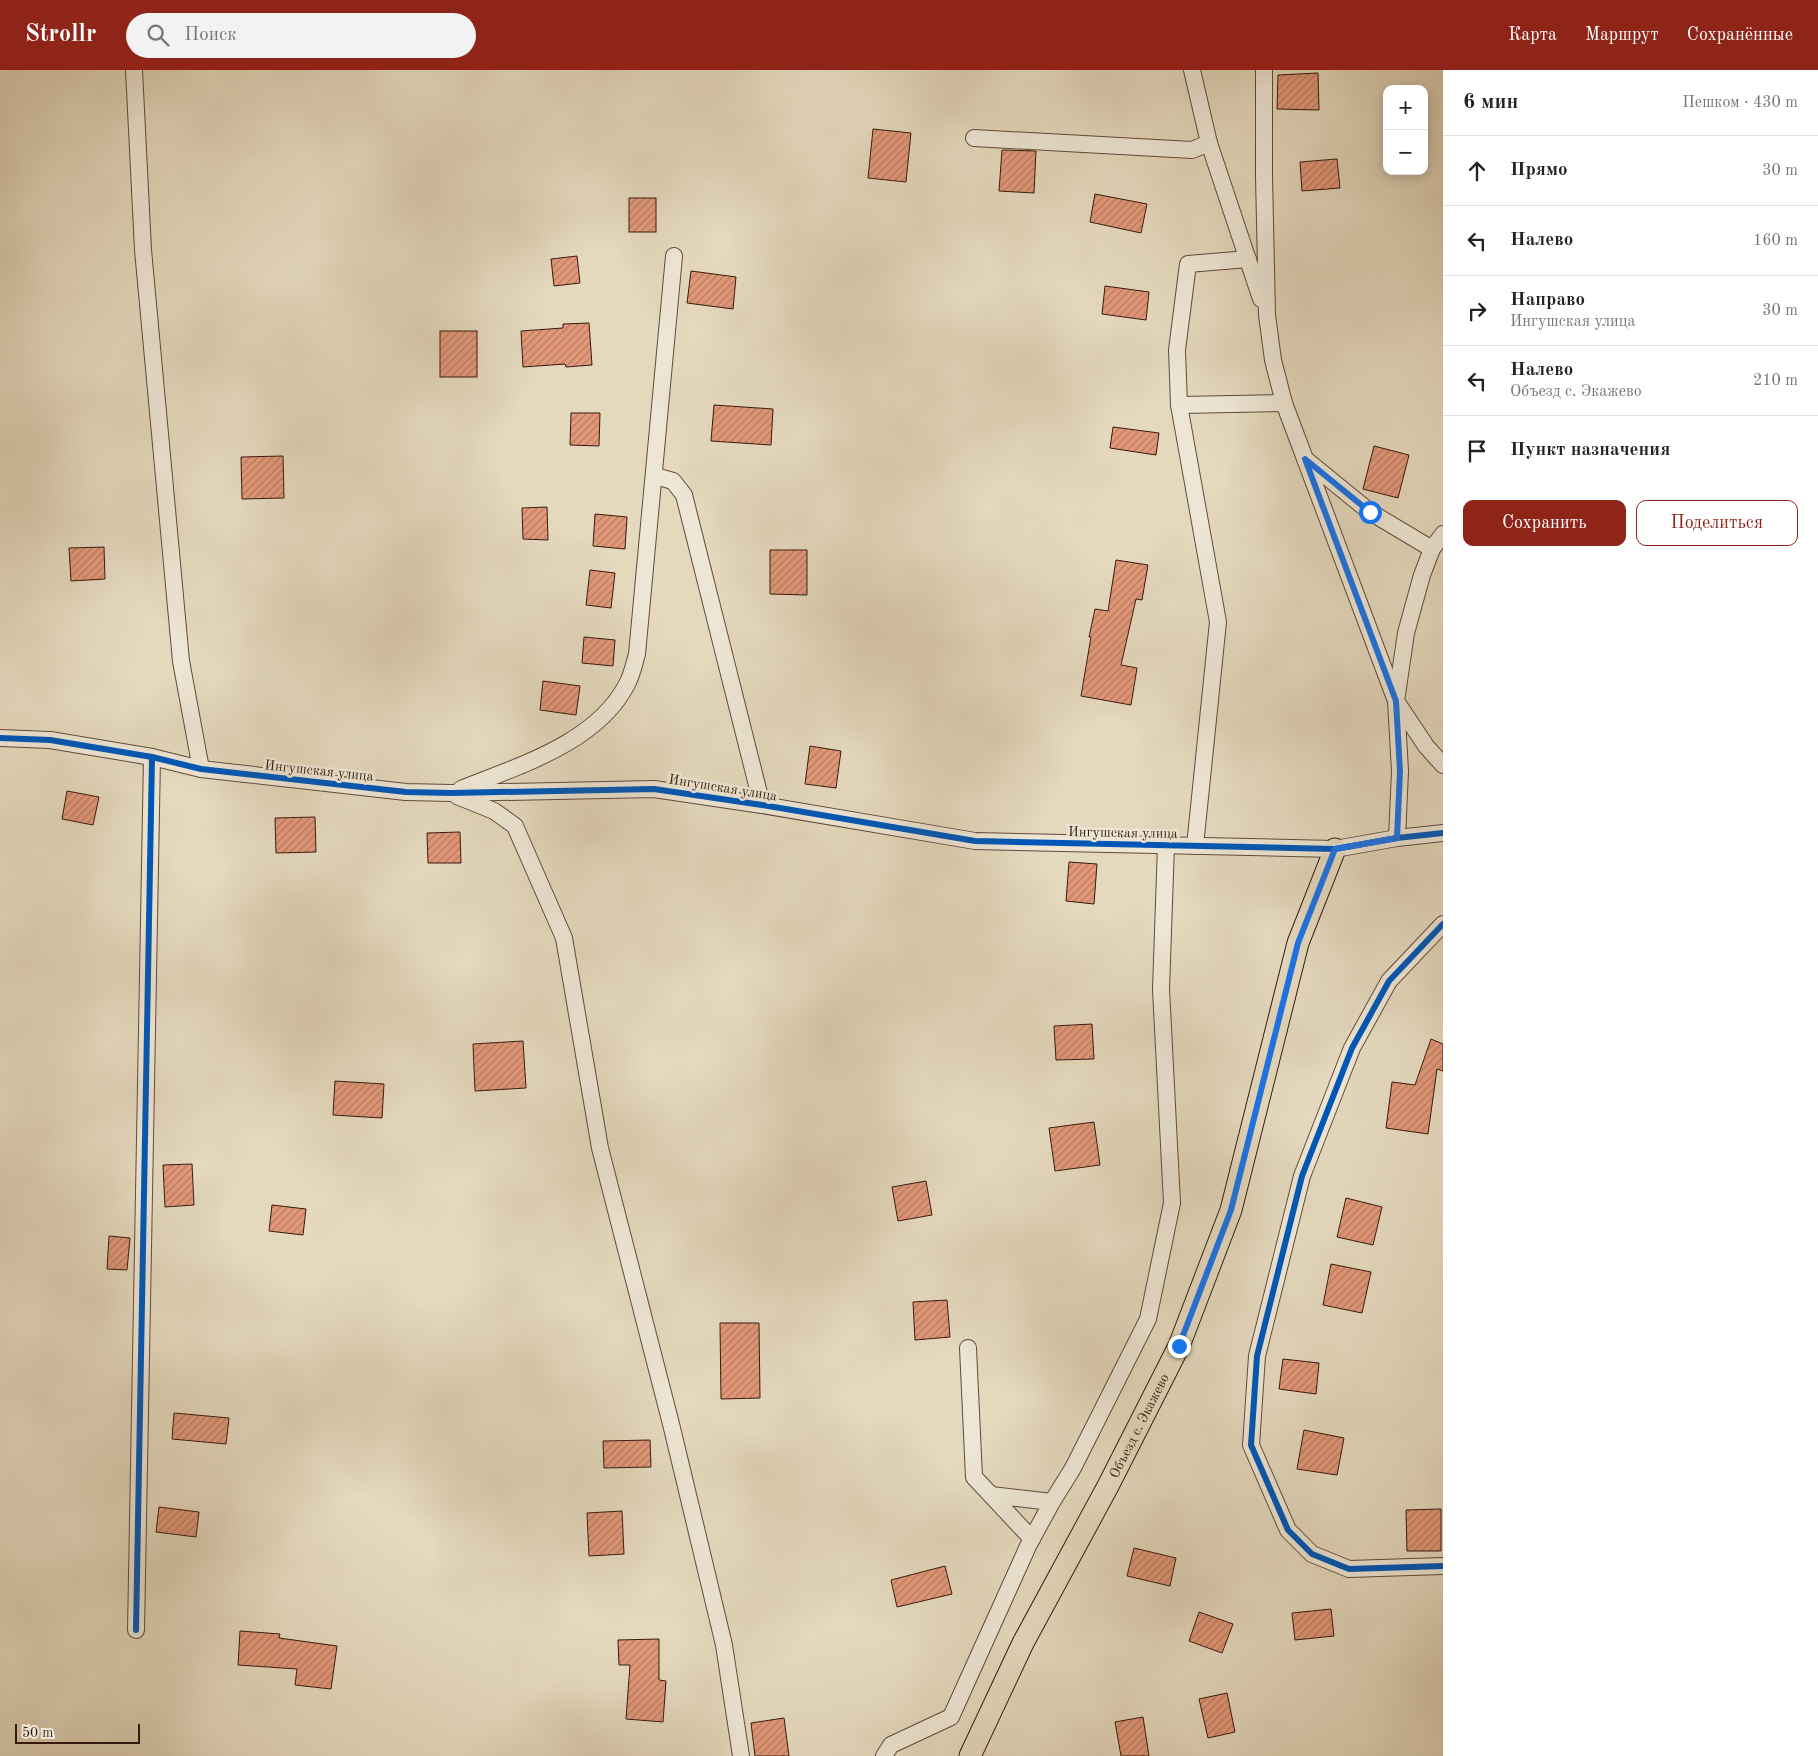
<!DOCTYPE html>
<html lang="ru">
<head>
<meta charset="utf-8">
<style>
  body { margin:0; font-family:"Old Standard TT",serif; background:#f2f2f2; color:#222 }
  .controls { position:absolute; right:15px; top:15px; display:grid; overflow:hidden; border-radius:10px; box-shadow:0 2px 12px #0003 }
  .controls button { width:45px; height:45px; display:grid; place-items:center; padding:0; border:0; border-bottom:1px solid #e0e0e0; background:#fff; color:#222; font:25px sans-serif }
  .scale { position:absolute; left:15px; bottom:12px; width:125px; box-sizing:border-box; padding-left:5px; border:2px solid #361a0e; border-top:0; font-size:14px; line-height:18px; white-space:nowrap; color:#361a0e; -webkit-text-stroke:4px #ede6d4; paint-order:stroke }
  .stop { position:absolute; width:15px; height:15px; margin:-11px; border:4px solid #1a73e8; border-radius:50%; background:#fff }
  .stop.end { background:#1a73e8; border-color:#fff; box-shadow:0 1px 5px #0008 }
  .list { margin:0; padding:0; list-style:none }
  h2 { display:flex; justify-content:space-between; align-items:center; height:65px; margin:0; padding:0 20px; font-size:21px }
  h2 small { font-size:16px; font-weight:400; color:#767676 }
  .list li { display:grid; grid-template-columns:32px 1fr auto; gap:15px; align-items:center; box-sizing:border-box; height:70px; padding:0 20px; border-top:1px solid #e0e0e0 }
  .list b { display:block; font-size:19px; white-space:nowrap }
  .list p { margin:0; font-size:16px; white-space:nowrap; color:#767676 }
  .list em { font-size:16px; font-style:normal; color:#767676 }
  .actions { display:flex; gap:10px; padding:15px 20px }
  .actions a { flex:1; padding:11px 0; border:1px solid #8f2418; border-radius:10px; text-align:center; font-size:18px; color:#8f2418 }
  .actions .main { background:#8f2418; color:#fff }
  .icon { flex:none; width:28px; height:28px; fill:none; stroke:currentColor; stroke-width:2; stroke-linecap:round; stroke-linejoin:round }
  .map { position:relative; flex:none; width:1443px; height:1686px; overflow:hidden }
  header { display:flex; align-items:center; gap:30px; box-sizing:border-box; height:70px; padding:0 25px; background:#8f2418; color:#fff }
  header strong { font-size:24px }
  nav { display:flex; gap:28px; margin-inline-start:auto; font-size:18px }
  .search { width:350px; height:45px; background:#f2f2f2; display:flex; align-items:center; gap:12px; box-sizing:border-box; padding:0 18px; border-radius:28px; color:#767676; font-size:19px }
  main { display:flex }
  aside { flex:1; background:#fff }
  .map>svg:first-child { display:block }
</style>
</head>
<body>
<header>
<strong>Strollr</strong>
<div class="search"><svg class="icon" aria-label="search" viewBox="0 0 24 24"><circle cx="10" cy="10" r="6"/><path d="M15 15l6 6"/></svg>Поиск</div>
<nav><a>Карта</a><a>Маршрут</a><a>Сохранённые</a></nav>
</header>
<main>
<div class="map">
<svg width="1443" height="1686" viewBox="0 0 1443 1686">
  <defs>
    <pattern id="building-hatch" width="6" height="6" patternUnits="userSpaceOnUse" patternTransform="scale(1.25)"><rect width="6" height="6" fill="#e29879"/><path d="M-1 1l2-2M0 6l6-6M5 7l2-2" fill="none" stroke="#b87b62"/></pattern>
  </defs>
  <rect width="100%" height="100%" fill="#e4d8bd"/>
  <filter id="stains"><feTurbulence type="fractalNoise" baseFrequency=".004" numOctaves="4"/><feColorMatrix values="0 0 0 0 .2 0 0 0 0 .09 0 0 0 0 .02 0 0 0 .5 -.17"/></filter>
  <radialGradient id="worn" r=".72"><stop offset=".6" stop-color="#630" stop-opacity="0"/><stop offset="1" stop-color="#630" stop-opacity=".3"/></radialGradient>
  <g fill="url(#building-hatch)" stroke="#361a0e">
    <polygon points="1318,3 1319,40 1277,39 1278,5"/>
    <polygon points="873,59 911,63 906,112 868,108"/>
    <polygon points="1002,80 1036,81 1034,123 999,121"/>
    <polygon points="1337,89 1340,118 1302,121 1300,92"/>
    <polygon points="1095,124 1147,134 1141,163 1090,152"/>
    <rect x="629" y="128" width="27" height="34"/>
    <polygon points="577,186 580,213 554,216 551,189"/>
    <polygon points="691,201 736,207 733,239 687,233"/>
    <polygon points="1105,216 1149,222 1146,250 1102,244"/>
    <polygon points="589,253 592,295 566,297 565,294 523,297 521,261 563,258 563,254"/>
    <rect x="440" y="261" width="37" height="46"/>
    <polygon points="714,335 773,339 771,375 711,371"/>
    <polygon points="571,343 600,343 599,376 570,375"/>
    <polygon points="1113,357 1159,363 1156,385 1110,378"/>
    <polygon points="1374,376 1409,385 1398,428 1363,419"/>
    <polygon points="283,386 284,428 242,429 241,387"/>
    <polygon points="547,437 548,470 523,469 522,438"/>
    <polygon points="595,444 627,447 625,479 593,476"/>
    <polygon points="104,477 105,509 71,511 69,478"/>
    <polygon points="770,480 807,480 807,525 770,524"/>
    <polygon points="1116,490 1148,495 1142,530 1136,529 1121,595 1137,598 1131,635 1081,626 1091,567 1089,567 1095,539 1108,541"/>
    <polygon points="590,500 615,503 611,538 586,535"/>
    <polygon points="584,567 615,570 613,596 582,593"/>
    <polygon points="543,611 580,616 576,645 540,640"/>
    <polygon points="810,676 841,681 836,718 805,714"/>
    <polygon points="67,721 99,727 93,755 62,749"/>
    <polygon points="315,747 316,782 276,783 275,748"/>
    <polygon points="460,762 461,793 428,793 427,763"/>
    <polygon points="1069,792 1097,794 1094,834 1066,831"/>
    <polygon points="1092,954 1094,989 1056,990 1054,956"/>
    <polygon points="1431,969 1443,974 1443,1001 1437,999 1428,1064 1386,1058 1392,1012 1415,1015"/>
    <polygon points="523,971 526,1018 475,1021 473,974"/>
    <polygon points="335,1011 384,1014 382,1048 333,1045"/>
    <polygon points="1094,1052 1100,1095 1055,1101 1049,1058"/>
    <polygon points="192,1094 194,1135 165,1137 163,1095"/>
    <polygon points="926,1111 932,1145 898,1151 892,1117"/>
    <polygon points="1346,1128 1382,1137 1373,1175 1337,1167"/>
    <polygon points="272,1135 306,1139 303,1165 269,1161"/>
    <polygon points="109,1166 130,1168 127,1200 107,1199"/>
    <polygon points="1331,1194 1371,1202 1362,1243 1323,1235"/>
    <polygon points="947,1230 950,1267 915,1270 913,1232"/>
    <polygon points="720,1253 759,1253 760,1328 721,1329"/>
    <polygon points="1283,1289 1319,1293 1316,1324 1279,1319"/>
    <polygon points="174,1343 229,1348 226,1374 172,1369"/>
    <polygon points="1304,1360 1344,1368 1337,1405 1297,1399"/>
    <polygon points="650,1370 651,1397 604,1398 603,1371"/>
    <polygon points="159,1437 199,1442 196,1467 156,1462"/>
    <polygon points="1441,1439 1441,1481 1407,1481 1406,1440"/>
    <polygon points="622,1441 624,1484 589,1486 587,1443"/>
    <polygon points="1134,1478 1176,1488 1170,1516 1127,1506"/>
    <polygon points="945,1496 952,1524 897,1537 891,1510"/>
    <polygon points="1331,1539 1334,1566 1295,1570 1292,1543"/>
    <polygon points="1199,1542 1233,1554 1222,1583 1189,1571"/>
    <polygon points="240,1561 280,1564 279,1568 337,1576 331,1619 295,1615 297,1599 238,1595"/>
    <polygon points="659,1569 659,1610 666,1611 663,1652 626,1649 630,1595 619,1595 618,1570"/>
    <polygon points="1227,1623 1235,1662 1208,1668 1199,1629"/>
    <polygon points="1143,1647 1149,1686 1121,1686 1115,1652"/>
    <polygon points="784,1648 789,1686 755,1686 751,1653"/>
  </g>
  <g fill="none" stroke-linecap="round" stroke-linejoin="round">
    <defs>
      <g id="minor">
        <polyline points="134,0 143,180 181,591 201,699"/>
        <polyline points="1192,0 1209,73 1261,229"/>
        <polyline points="1264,0 1264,106 1267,245 1273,290 1284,333 1396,631 1400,701 1397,768"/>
        <polyline points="974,68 1192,80 1209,73"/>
        <polyline points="1179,335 1284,333"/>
        <polyline points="1305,389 1370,442 1432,479"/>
        <polyline points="655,406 673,411 684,425 762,735"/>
        <polyline points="1443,464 1432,479 1422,505 1406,563 1396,631 1426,676 1443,695"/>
        <polyline points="0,668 50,670 152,687 201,699 406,722 451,723 654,719 762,735 975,771 1335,779 1397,768 1443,763"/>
        <path d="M461,719C518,696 597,673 627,614C632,605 634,594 637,584L674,186"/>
        <polyline points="457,726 494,741 515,756 564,868 600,1078 671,1354 724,1575 741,1686"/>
        <polyline points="1195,776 1218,552 1179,335 1177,280 1188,194 1248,189"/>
        <polyline points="1443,854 1389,911 1352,978 1302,1106 1257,1286 1251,1375 1288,1460 1312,1484 1349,1499 1443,1496"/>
        <polyline points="968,1278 974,1407 1032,1469"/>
        <polyline points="991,1425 1052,1432"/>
        <polyline points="136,1560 152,687"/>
        <polyline points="884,1686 891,1675 951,1647 1029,1474 1052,1432 1073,1398 1148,1249 1172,1133 1161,919 1166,775"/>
      </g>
      <g id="major">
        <path id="s1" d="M970,1686L1023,1573L1108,1416L1179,1276L1231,1140L1298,873L1335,779"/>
      </g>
    </defs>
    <use href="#minor" stroke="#624a3a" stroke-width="18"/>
    <use href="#major" stroke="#361a0e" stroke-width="23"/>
    <use href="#minor" stroke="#ede6d4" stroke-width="16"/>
    <use href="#major" stroke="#e4d8bd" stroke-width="21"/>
    <defs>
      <g id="cycleway">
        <polyline points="0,668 50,670 152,687 201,699 406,722 451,723 654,719 762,735 975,771 1335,779 1397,768 1443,763"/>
        <polyline points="1443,854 1389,911 1352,978 1302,1106 1257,1286 1251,1375 1288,1460 1312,1484 1349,1499 1443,1496"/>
        <polyline points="136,1560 152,687"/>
      </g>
    </defs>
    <use href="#cycleway" stroke="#ede6d4" stroke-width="9"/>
    <use href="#cycleway" stroke="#0057b8" stroke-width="6"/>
  </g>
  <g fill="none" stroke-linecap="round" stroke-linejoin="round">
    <polyline stroke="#1a73e8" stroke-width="6" points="1179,1276 1231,1140 1298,873 1335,779 1397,768 1400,701 1396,631 1305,389 1370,442"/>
  </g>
  <g text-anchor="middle" stroke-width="5" stroke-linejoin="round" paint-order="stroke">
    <g font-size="14" fill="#361a0e" stroke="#ede6d4">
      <text transform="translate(319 700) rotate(6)" y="5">Ингушская улица</text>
      <text transform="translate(723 717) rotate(9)" y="5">Ингушская улица</text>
      <text transform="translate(1123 762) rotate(1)" y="5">Ингушская улица</text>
      <text dy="5" stroke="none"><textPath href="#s1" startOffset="371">Объезд с. Экажево</textPath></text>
    </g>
  </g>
  <rect width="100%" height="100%" filter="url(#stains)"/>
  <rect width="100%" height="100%" fill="url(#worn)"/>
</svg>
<div class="controls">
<button>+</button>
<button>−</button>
</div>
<div class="scale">50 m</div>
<div class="stop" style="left:1370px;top:442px"></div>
<div class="stop end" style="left:1179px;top:1276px"></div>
</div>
<aside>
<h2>6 мин<small>Пешком · 430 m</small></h2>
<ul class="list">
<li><svg class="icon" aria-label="ahead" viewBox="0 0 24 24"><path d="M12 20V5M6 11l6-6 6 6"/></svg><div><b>Прямо</b></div><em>30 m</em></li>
<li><svg class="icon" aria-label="left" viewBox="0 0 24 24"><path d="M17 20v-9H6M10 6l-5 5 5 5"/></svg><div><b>Налево</b></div><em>160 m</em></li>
<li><svg class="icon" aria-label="right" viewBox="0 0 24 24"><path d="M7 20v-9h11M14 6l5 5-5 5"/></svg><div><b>Направо</b><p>Ингушская улица</p></div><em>30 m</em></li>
<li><svg class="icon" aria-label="left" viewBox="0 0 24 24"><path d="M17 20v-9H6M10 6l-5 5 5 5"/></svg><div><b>Налево</b><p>Объезд с. Экажево</p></div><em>210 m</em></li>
<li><svg class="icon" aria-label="arrive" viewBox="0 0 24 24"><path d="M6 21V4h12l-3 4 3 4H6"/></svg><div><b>Пункт назначения</b></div></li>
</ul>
<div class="actions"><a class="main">Сохранить</a><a>Поделиться</a></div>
</aside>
</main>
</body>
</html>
